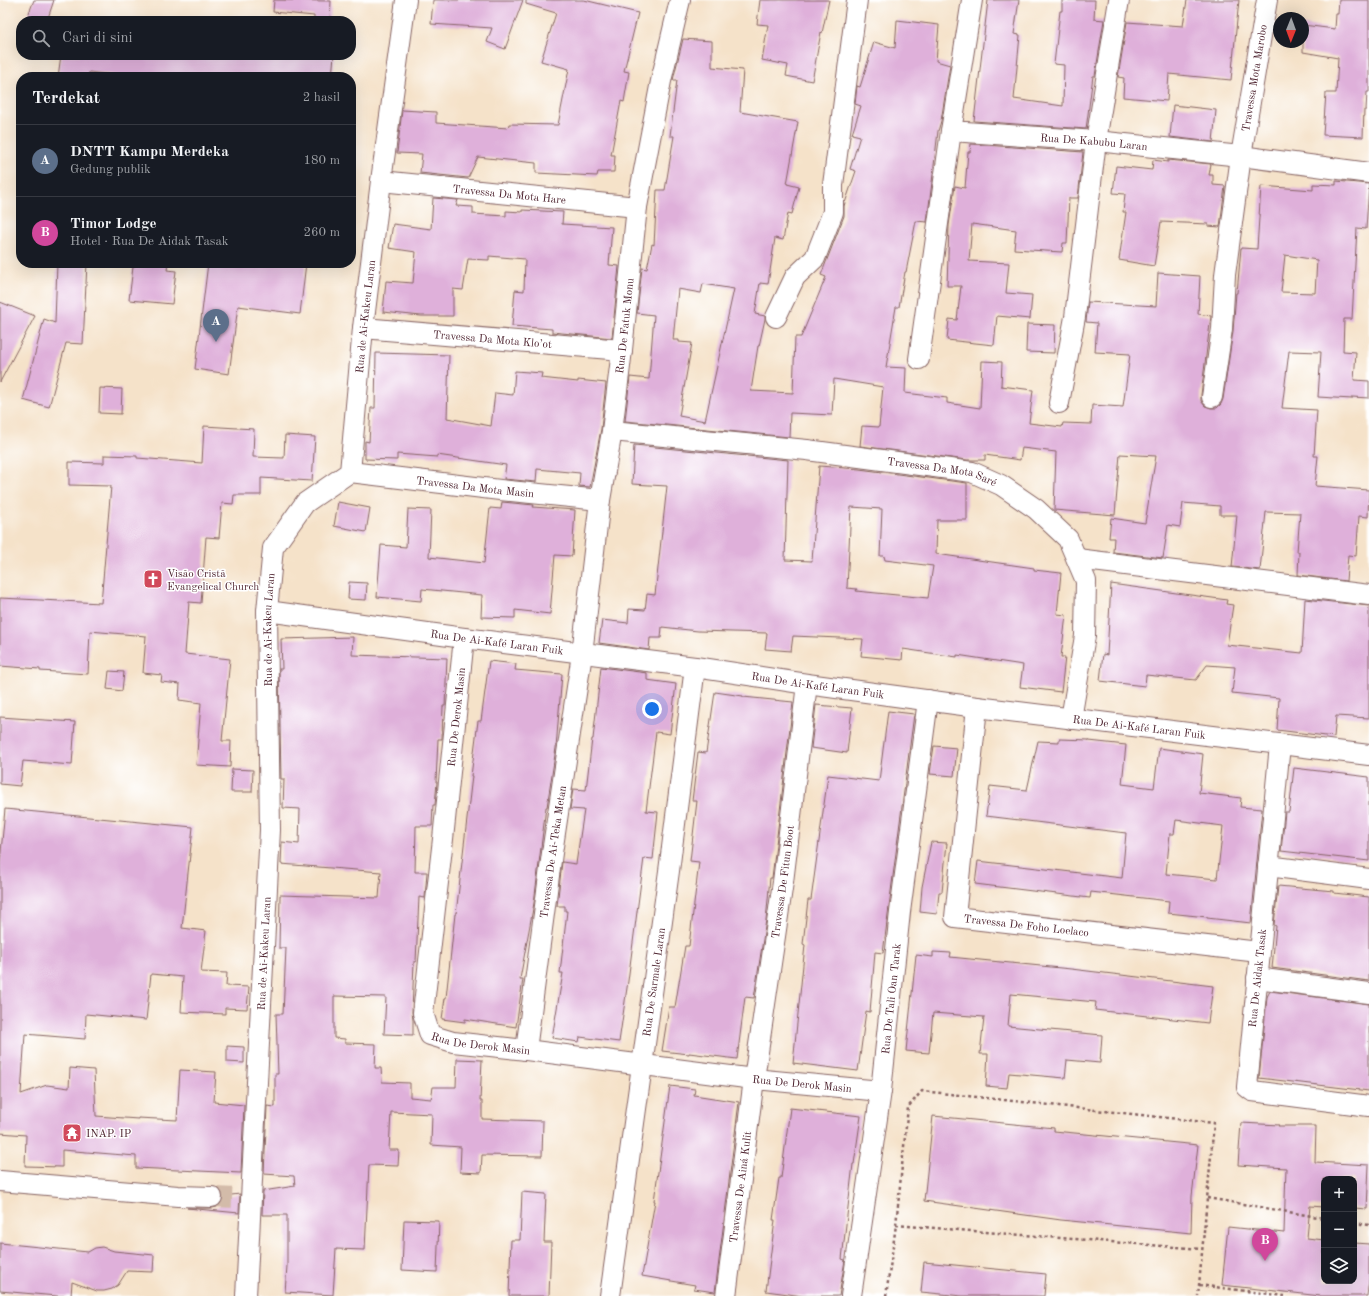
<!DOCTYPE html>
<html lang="id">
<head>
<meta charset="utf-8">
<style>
  body { margin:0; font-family:"Old Standard TT",serif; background:#242831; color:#f1f3f6 }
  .controls { position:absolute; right:12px; bottom:12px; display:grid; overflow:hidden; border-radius:8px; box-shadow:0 4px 16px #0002 }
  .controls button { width:36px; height:36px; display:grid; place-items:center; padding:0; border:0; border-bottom:1px solid #363941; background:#171b24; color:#f1f3f6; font:20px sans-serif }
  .compass { position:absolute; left:1273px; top:12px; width:36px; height:36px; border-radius:50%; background:#171b24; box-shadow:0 4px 16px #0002; rotate:181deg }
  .you { position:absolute; left:652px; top:709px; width:14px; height:14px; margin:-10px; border:3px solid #fff; border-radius:50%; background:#1a73e8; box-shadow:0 0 0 6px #1a73e833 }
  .badge { display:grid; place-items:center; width:26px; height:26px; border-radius:50%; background:#8c9099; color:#fff; font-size:13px; font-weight:700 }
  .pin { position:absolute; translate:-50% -33px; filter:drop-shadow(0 1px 2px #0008) }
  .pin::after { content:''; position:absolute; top:21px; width:14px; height:12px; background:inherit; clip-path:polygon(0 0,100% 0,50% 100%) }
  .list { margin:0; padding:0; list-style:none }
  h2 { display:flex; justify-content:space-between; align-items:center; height:52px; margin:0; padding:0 16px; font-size:17px }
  h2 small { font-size:13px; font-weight:400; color:#9ea1a6 }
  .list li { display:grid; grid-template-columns:26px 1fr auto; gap:12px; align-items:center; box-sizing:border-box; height:72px; padding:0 16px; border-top:1px solid #363941 }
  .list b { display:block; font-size:15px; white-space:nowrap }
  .list p { margin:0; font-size:13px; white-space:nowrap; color:#9ea1a6 }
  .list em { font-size:13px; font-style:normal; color:#9ea1a6 }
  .icon { flex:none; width:22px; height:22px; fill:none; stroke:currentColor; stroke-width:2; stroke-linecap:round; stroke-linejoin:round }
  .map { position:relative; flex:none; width:1369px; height:1296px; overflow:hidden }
  .search { position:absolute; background:#171b24; box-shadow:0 4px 16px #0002; left:16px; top:16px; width:340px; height:44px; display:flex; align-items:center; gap:10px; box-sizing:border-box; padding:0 14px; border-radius:16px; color:#9ea1a6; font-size:15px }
  .panel { position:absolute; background:#171b24; box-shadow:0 4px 16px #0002; left:16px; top:72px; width:340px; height:196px; border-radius:16px }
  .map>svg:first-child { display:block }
</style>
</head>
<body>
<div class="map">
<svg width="1369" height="1296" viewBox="0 0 1369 1296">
  <rect width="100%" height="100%" fill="#fff"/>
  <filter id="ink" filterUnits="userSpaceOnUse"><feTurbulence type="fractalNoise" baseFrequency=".025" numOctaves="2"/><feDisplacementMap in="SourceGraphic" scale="8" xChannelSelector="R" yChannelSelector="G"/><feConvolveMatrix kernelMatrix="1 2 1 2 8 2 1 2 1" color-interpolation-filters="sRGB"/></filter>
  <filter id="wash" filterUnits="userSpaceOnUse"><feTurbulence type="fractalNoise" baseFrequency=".012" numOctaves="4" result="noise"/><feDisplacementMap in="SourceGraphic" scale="16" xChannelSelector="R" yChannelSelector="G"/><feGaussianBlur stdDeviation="0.9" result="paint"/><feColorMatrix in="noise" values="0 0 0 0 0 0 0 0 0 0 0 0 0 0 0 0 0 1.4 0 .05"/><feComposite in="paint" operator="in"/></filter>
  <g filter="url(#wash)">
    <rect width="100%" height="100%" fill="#f5e2c9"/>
    <g id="blocks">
      <g fill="#dfb0da" fill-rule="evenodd">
        <polygon points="34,0 54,0 47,21 37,21 27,18"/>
        <polygon points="274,0 331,1 330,21 314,21 314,16 273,12"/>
        <polygon points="433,0 523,0 505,49 487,42 492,28 431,24"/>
        <polygon points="526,0 584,0 638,13 624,71 629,72 624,102 621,101 611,155 615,155 614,172 598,172 597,176 536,173 536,163 478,157 468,178 420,173 422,154 397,153 402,110 436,112 436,123 508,128 509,124 558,125 569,69 541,61 556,13 526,4"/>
        <polygon points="760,0 829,0 822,33 821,32 812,81 786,76 788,65 762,60 768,25 757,24"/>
        <polygon points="988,0 1019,0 1014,34 1020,35 1014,99 1063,106 1064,65 1054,64 1060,11 1062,11 1062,0 1095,0 1094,19 1104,20 1095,76 1093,76 1086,129 974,121"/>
        <polygon points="1187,0 1239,0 1231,80 1169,74 1167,101 1123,97 1124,78 1118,77 1127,22 1183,26"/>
        <polygon points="1339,0 1369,0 1369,92 1367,92 1366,110 1364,110 1363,137 1323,135 1326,93 1336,93 1338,58 1303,52 1303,25 1335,29 1336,14 1338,14"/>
        <path d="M897,20L939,25L936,61L950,65L941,121L938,131L933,174L927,222L916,221L906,272H905L899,307H896L886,367L906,368L905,393L947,398V403L980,408L982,361L1002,362L1001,386L1033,390L1029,423L1062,427L1063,423L1091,424L1092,405L1123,407L1130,354L1095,352L1097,323L1086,322L1088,302L1156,306L1158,273L1200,276L1198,314L1211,316L1201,395V401L1205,406L1211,408H1217L1221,404L1223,399L1233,331L1236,293H1237L1241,248L1257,249L1261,186L1313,190V184L1336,185V181L1369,184L1366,229L1357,228L1352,319H1344L1343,351L1356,352L1354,380L1369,381V398L1352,397V399L1318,397L1321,352L1289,351L1282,408L1317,410L1314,456H1318L1315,486L1369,490L1368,517L1359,516L1356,556L1348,555L1346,581L1298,575L1299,552H1297L1300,513L1266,512L1260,570L1232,567L1237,515H1220V506L1183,503L1180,527L1168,525L1163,558L1113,552L1114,538H1109L1111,518L1145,523L1156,456L1120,454L1115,515L1054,510L1056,452L1022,448L1020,460L985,455V460H967L860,446L862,426L879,427L883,387L834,379L832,415L790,413L789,437L625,421L630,377L649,379L654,315L637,313L642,268L647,269L652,244L654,245L657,190H665L674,136H670L677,80H673L683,39L712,41V67L743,70L740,112L798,122L787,184L799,187L792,214L788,213L783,240L775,238L768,284L760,283L755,314L765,316V319L759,346H758L751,391L793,393L795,337H801L826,277L821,275L844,216V206L856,171L850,169L860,136L852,134L861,106L855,104L857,86L860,87L874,42L895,48ZM1285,255L1317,260L1315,293L1281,292ZM703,284L734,289L705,421L679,416L692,343L679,342V340H673L678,289L701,293Z"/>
        <polygon points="61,55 334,55 332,77 129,77 89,72 89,77 58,77"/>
        <polygon points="1173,105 1216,110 1213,142 1170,137"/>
        <polygon points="971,144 1083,152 1078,198 1069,198 1067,243 1063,243 1062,252 1014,249 1016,230 972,224 969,261 1009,263 1006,293 1032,295 1030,319 997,316 994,345 947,340 949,319 957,320 961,286 947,286 949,225 955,186 965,188 968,152 970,152"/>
        <polygon points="1153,160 1168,162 1168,160 1211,164 1209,175 1213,175 1213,185 1225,186 1220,227 1208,226 1208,224 1161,222 1154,266 1119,260 1126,212 1123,212 1125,194 1113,193 1116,166 1152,170"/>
        <polygon points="433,198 458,200 456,206 473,207 473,214 506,216 506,211 522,212 522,210 563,212 562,224 612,227 609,265 619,266 612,338 552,332 552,329 512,326 515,290 524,291 525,259 489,256 489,260 468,259 463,290 453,289 453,316 421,316 383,312 386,281 413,283 416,252 389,248 393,224 431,229"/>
        <polygon points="57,263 87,263 83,344 66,343 49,407 23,400 44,319 55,323"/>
        <polygon points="134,263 168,263 167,270 176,271 172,304 129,300 133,267 134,267"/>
        <polygon points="208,263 306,263 300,314 238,306 229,374 195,369"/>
        <polygon points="0,302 35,316 0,382"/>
        <polygon points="1027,324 1055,325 1054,353 1026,352"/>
        <polygon points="376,353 449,355 447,418 491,426 495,393 513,395 515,371 542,373 541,378 578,382 578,380 606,383 601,429 590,487 579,486 580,473 537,469 536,482 504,479 506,465 437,455 437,457 397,454 397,460 365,459 365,441 369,442 371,408 375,408"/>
        <polygon points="100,388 122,389 121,414 99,413"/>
        <polygon points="204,426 254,429 253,457 284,458 285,435 315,437 312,481 261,478 261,495 234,495 233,504 222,503 219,538 206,537 201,603 189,602 185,654 230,659 222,741 231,741 230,767 196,765 201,703 179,700 180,684 161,682 162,675 143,673 146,636 90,631 88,674 40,671 40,669 0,666 0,598 101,603 111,486 69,485 69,462 104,463 104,455 137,456 137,458 202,463"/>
        <path d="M634,445L788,460L785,560L812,561L819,466L859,469L967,483V520H937L936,554L1034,568V570L1061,573L1057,614L1066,615L1061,657H1065L1061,692L1020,687L1023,665L957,655V657L903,649L902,660L861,656L863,639L793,636L791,651L765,649L767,633L698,631L662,627L661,638H650L649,650L599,643L602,620L628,623L629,609L645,610L647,594L655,595L667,486L632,484ZM851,507L882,509L880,556H884L885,560L933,566L928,598L856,591L857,589L847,588Z"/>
        <polygon points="338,502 370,508 366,532 334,526"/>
        <polygon points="502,502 534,505 533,507 575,510 572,556 555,555 550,614 515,610 515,618 481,617 482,595 422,589 421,601 377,597 381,545 406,547 408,509 431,510 429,557 484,563 490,508 501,509"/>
        <polygon points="349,582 367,583 366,600 348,599"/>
        <polygon points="1111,584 1227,600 1226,604 1233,605 1227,645 1302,653 1305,599 1369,606 1369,718 1336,716 1334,737 1277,730 1279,698 1232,693 1235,667 1207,665 1196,680 1146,675 1145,686 1100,681 1103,654 1107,655"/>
        <polygon points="353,637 352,655 447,658 445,706 443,706 442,739 438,739 436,782 437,782 435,805 433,805 432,826 416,826 415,872 427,872 425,898 419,897 416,962 414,962 412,1012 413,1020 413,1035 384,1034 386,997 334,996 334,1038 345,1039 345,1043 376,1044 375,1068 381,1068 382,1082 410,1083 410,1097 431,1099 433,1087 456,1087 457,1059 482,1060 480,1101 482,1101 482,1119 543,1121 542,1156 482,1155 481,1173 460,1172 461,1147 431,1145 432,1114 391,1112 389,1150 399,1150 398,1166 369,1165 365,1250 336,1249 333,1295 285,1292 287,1266 287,1215 262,1215 263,1191 295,1186 294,1176 264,1174 267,1106 275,1107 275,1074 278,1074 276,1014 283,1014 286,948 279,948 280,895 379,898 381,872 281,864 282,842 299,844 300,809 283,808 284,779 281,779 279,669 282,669 281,639"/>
        <polygon points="489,661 516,664 515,670 562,674 556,748 547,807 546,807 534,903 520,979 523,979 516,1027 465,1019 465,1022 442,1019 445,998 446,998 455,914 456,914 472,776 471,776 478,721 481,721"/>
        <polygon points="601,667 647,673 647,680 676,684 670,734 656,732 646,811 658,812 653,859 644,858 628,981 619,1042 580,1037 579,1042 552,1038 563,973 560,973 567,911 565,911 565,906 557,906 562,862 576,864 584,810 570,809 573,789 586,790 592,739 593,739"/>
        <polygon points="109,671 124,672 122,691 107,689"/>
        <polygon points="715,692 743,696 743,697 793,702 772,878 770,878 766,920 754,998 745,997 737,1059 689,1053 689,1054 662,1051 669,1007 675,1007 685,946 689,946 699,862 690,861 697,801 692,801 698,752 706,753"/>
        <polygon points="816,705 852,708 847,753 811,748"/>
        <polygon points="888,711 914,714 883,953 875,952 870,1012 866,1011 858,1071 793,1063 805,945 803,944 808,900 811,900 828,775 879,781"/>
        <polygon points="0,717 75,722 72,765 23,761 20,786 0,784"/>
        <path d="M1059,739L1089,740V741L1126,745L1122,784L1154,788L1159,748L1203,754L1199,793L1241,798L1240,807L1262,809L1251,923L1207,918V917L1168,913L1169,901L1091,892L1090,898L975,884L978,861L1122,878L1126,833L986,816L990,786L1027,790L1038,741L1059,742ZM1176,820L1223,826L1217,879L1166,874L1170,834H1174Z"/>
        <polygon points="934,746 957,748 954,776 930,774"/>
        <polygon points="1294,768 1369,777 1369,861 1281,851 1285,812 1289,812"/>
        <polygon points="232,769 253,770 252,792 231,792"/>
        <polygon points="5,809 193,827 182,928 206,931 201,972 227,973 226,986 249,987 247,1009 225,1008 225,1014 181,1012 183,977 151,974 146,1020 86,1014 85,1039 25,1034 21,1094 47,1085 69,1088 70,1068 94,1070 96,1116 138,1119 138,1118 177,1120 180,1070 216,1072 214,1102 244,1105 241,1173 136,1168 136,1156 62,1150 62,1167 25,1166 26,1135 0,1133 0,863"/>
        <polygon points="931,842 947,843 942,892 939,892 937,914 920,912 922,887"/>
        <polygon points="1278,886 1334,891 1334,893 1369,897 1369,981 1272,968 1276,926 1274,925"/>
        <polygon points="933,952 951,953 950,957 1071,969 1213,986 1208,1023 1095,1010 1096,1002 1011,994 1008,1026 1102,1035 1100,1063 1067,1060 1065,1078 1009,1073 1007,1088 986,1086 988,1054 980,1054 984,1017 933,1013 929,1053 906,1051 916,955 933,957"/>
        <polygon points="1270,991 1369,1004 1369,1091 1259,1078 1267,997"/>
        <polygon points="227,1046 244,1047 244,1063 227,1062"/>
        <polygon points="670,1086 695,1089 694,1095 739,1102 715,1292 694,1289 695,1285 642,1276 655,1201 654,1201"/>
        <polygon points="790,1108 861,1116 854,1164 853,1164 842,1259 845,1260 839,1296 803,1296 766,1291 775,1220 773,1220 779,1178 781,1178"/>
        <polygon points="933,1116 1054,1128 1054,1131 1198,1145 1192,1196 1191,1233 1061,1220 924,1201"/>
        <polygon points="1241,1123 1279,1125 1278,1126 1316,1126 1315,1162 1369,1165 1367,1209 1354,1208 1354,1179 1324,1179 1324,1207 1310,1206 1307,1238 1324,1240 1324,1281 1354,1281 1354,1243 1369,1244 1369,1279 1367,1296 1321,1296 1222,1285 1228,1227 1284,1233 1286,1168 1238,1165"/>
        <polygon points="522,1192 546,1194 544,1242 551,1242 549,1296 509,1296 511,1240 520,1240"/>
        <polygon points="240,1194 239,1213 187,1208 212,1208 217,1207 222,1203 223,1196"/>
        <polygon points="404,1220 439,1221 437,1272 402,1270"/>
        <polygon points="0,1243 88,1252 95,1248 102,1247 114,1251 154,1255 153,1272 127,1271 118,1285 112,1289 104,1291 97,1291 72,1282 71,1296 57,1296 0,1291"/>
        <polygon points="924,1262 1046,1274 1044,1296 962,1296 921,1292"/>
      </g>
    </g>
  </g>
  <g filter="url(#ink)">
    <use href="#blocks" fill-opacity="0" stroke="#866362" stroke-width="1"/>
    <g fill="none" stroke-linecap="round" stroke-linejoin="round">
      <polyline stroke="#d3bba9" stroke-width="20" stroke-dasharray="20 10" stroke-linecap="butt" points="212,1197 236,1198"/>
      <defs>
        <g id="minor">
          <path id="s1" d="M972,0L951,131L1096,141L1241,156L1369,173"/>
          <path id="s2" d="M381,181L637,207"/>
          <polyline points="776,317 795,277 815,258 833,212 833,185 857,0"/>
          <path id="s3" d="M363,328L622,350"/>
          <polyline points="919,359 951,131"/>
          <path id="s4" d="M1212,397L1222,329L1225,275L1241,156L1267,0"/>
          <polyline points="1059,403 1075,317 1096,141 1119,0"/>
          <path id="s5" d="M612,431L807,450L972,472L1001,485L1036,509L1068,539L1086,581L1085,636L1071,719"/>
          <path id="s6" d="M350,472L500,490L600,500"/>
          <polyline points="1077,559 1369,595"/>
          <path id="s7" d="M267,611L464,638L695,667L807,684L977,707L1369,755"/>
          <path id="s8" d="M464,638L443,839L423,1013L430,1035L453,1042L526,1050L754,1079L881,1091"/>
          <path id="s9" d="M977,707L955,917L1259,952"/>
          <polyline points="1280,745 1247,1087 1252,1091 1369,1106"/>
          <polyline points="1268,866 1369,879"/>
          <polyline points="1257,978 1369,993"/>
          <path id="s10" d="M526,1050L552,853L582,654L600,500L612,431L622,350L637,207L661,81L680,0"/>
          <polyline points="0,1181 178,1196 212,1197"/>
          <path id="s11" d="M246,1296L270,830L267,611L273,548L305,503L350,472L363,328L381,181L406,0"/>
          <path id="s12" d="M610,1296L669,871L695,667"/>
          <path id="s13" d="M726,1296L754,1079L783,882L807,684"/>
          <path id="s14" d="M851,1296L881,1091L900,912L928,700"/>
        </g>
      </defs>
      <use href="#minor" stroke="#866362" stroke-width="22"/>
      <g stroke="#866362" stroke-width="2.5" stroke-dasharray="3 3" stroke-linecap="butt">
        <polyline points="1207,1198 1324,1218"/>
        <polyline points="1354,1223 1369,1225"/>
        <polyline points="896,1225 1201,1249"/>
        <polyline points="1199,1285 1285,1296"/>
        <polyline points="886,1296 896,1225 908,1107 922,1091 1214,1123 1198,1296"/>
      </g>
      <use href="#minor" stroke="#fff" stroke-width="20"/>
    </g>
  </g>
  <defs>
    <symbol id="church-square" viewBox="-11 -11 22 22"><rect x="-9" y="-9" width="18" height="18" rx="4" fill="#d1495b" stroke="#fff"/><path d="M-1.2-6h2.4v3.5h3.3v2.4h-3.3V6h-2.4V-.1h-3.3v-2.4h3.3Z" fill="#fff"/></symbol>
    <symbol id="temple-square" viewBox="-11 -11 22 22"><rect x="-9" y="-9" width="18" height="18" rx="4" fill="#d1495b" stroke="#fff"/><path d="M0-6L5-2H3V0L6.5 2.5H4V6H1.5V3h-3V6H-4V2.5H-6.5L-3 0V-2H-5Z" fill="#fff"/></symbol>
  </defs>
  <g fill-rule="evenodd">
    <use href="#church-square" x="142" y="568" width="22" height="22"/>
    <use href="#temple-square" x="61" y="1122" width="22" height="22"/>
  </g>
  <g text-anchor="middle" stroke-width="3" stroke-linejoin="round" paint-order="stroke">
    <g font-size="11" fill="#4a1f2b" stroke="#fff">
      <text dy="4" stroke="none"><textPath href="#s4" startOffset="322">Travessa Mota Marobo</textPath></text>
      <text dy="4" stroke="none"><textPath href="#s1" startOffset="276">Rua De Kabubu Laran</textPath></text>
      <text dy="4" stroke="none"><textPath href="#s2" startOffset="129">Travessa Da Mota Hare</textPath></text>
      <text dy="4" stroke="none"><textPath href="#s11" startOffset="1015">Rua de Ai-Kakeu Laran</textPath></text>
      <text dy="4" stroke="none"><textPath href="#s10" startOffset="731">Rua De Fatuk Monu</textPath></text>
      <text dy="4" stroke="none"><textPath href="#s3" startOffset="130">Travessa Da Mota Klo’ot</textPath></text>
      <text dy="4" stroke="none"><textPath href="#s5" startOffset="333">Travessa Da Mota Saré</textPath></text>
      <text dy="4" stroke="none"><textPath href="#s6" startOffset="126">Travessa Da Mota Masin</textPath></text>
      <text dy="4" stroke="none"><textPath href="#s11" startOffset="667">Rua de Ai-Kakeu Laran</textPath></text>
      <text dy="4" stroke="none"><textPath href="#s7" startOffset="232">Rua De Ai-Kafé Laran Fuik</textPath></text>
      <text dy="4" stroke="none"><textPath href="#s7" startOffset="556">Rua De Ai-Kafé Laran Fuik</textPath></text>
      <text transform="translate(456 717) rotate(-84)" y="4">Rua De Derok Masin</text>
      <text dy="4" stroke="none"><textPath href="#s7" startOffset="880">Rua De Ai-Kafé Laran Fuik</textPath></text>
      <text dy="4" stroke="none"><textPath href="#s10" startOffset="200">Travessa De Ai-Teka Metan</textPath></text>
      <text dy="4" stroke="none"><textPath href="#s13" startOffset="418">Travessa De Fitun Boot</textPath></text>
      <text dy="4" stroke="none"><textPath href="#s9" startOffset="283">Travessa De Foho Loelaco</textPath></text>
      <text dy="4" stroke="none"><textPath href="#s11" startOffset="343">Rua de Ai-Kakeu Laran</textPath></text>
      <text transform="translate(1257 978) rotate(-84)" y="4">Rua De Aidak Tasak</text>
      <text dy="4" stroke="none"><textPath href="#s12" startOffset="317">Rua De Sarmale Laran</textPath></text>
      <text dy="4" stroke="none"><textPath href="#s14" startOffset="300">Rua De Tali Oan Tarak</textPath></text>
      <text dy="4" stroke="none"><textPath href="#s8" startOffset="452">Rua De Derok Masin</textPath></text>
      <text dy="4" stroke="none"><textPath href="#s8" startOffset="776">Rua De Derok Masin</textPath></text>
      <text dy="4" stroke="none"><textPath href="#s13" startOffset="110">Travessa De Ainá Kulit</textPath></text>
    </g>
    <g font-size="11" fill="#4a1f2b" stroke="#fff" text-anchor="start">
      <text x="167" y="577">Visão Cristã<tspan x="167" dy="13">Evangelical Church</tspan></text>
      <text x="86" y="1137">INAP. IP</text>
    </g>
  </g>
</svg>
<div class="controls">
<button>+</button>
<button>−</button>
<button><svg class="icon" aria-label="layers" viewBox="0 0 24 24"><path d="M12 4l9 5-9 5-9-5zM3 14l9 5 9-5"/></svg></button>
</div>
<svg class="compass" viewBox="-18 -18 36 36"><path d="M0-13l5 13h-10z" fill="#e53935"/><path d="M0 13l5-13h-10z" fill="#9ea1a6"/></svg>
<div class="you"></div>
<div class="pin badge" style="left:216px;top:342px;background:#5c6f8a">A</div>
<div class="pin badge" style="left:1265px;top:1261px;background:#d1479c">B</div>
<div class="search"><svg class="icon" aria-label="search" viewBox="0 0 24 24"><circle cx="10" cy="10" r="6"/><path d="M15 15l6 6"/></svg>Cari di sini</div>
<section class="panel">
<h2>Terdekat<small>2 hasil</small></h2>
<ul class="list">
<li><span class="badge" style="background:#5c6f8a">A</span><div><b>DNTT Kampu Merdeka</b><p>Gedung publik</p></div><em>180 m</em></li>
<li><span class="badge" style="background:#d1479c">B</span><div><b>Timor Lodge</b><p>Hotel · Rua De Aidak Tasak</p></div><em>260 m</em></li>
</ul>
</section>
</div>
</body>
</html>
